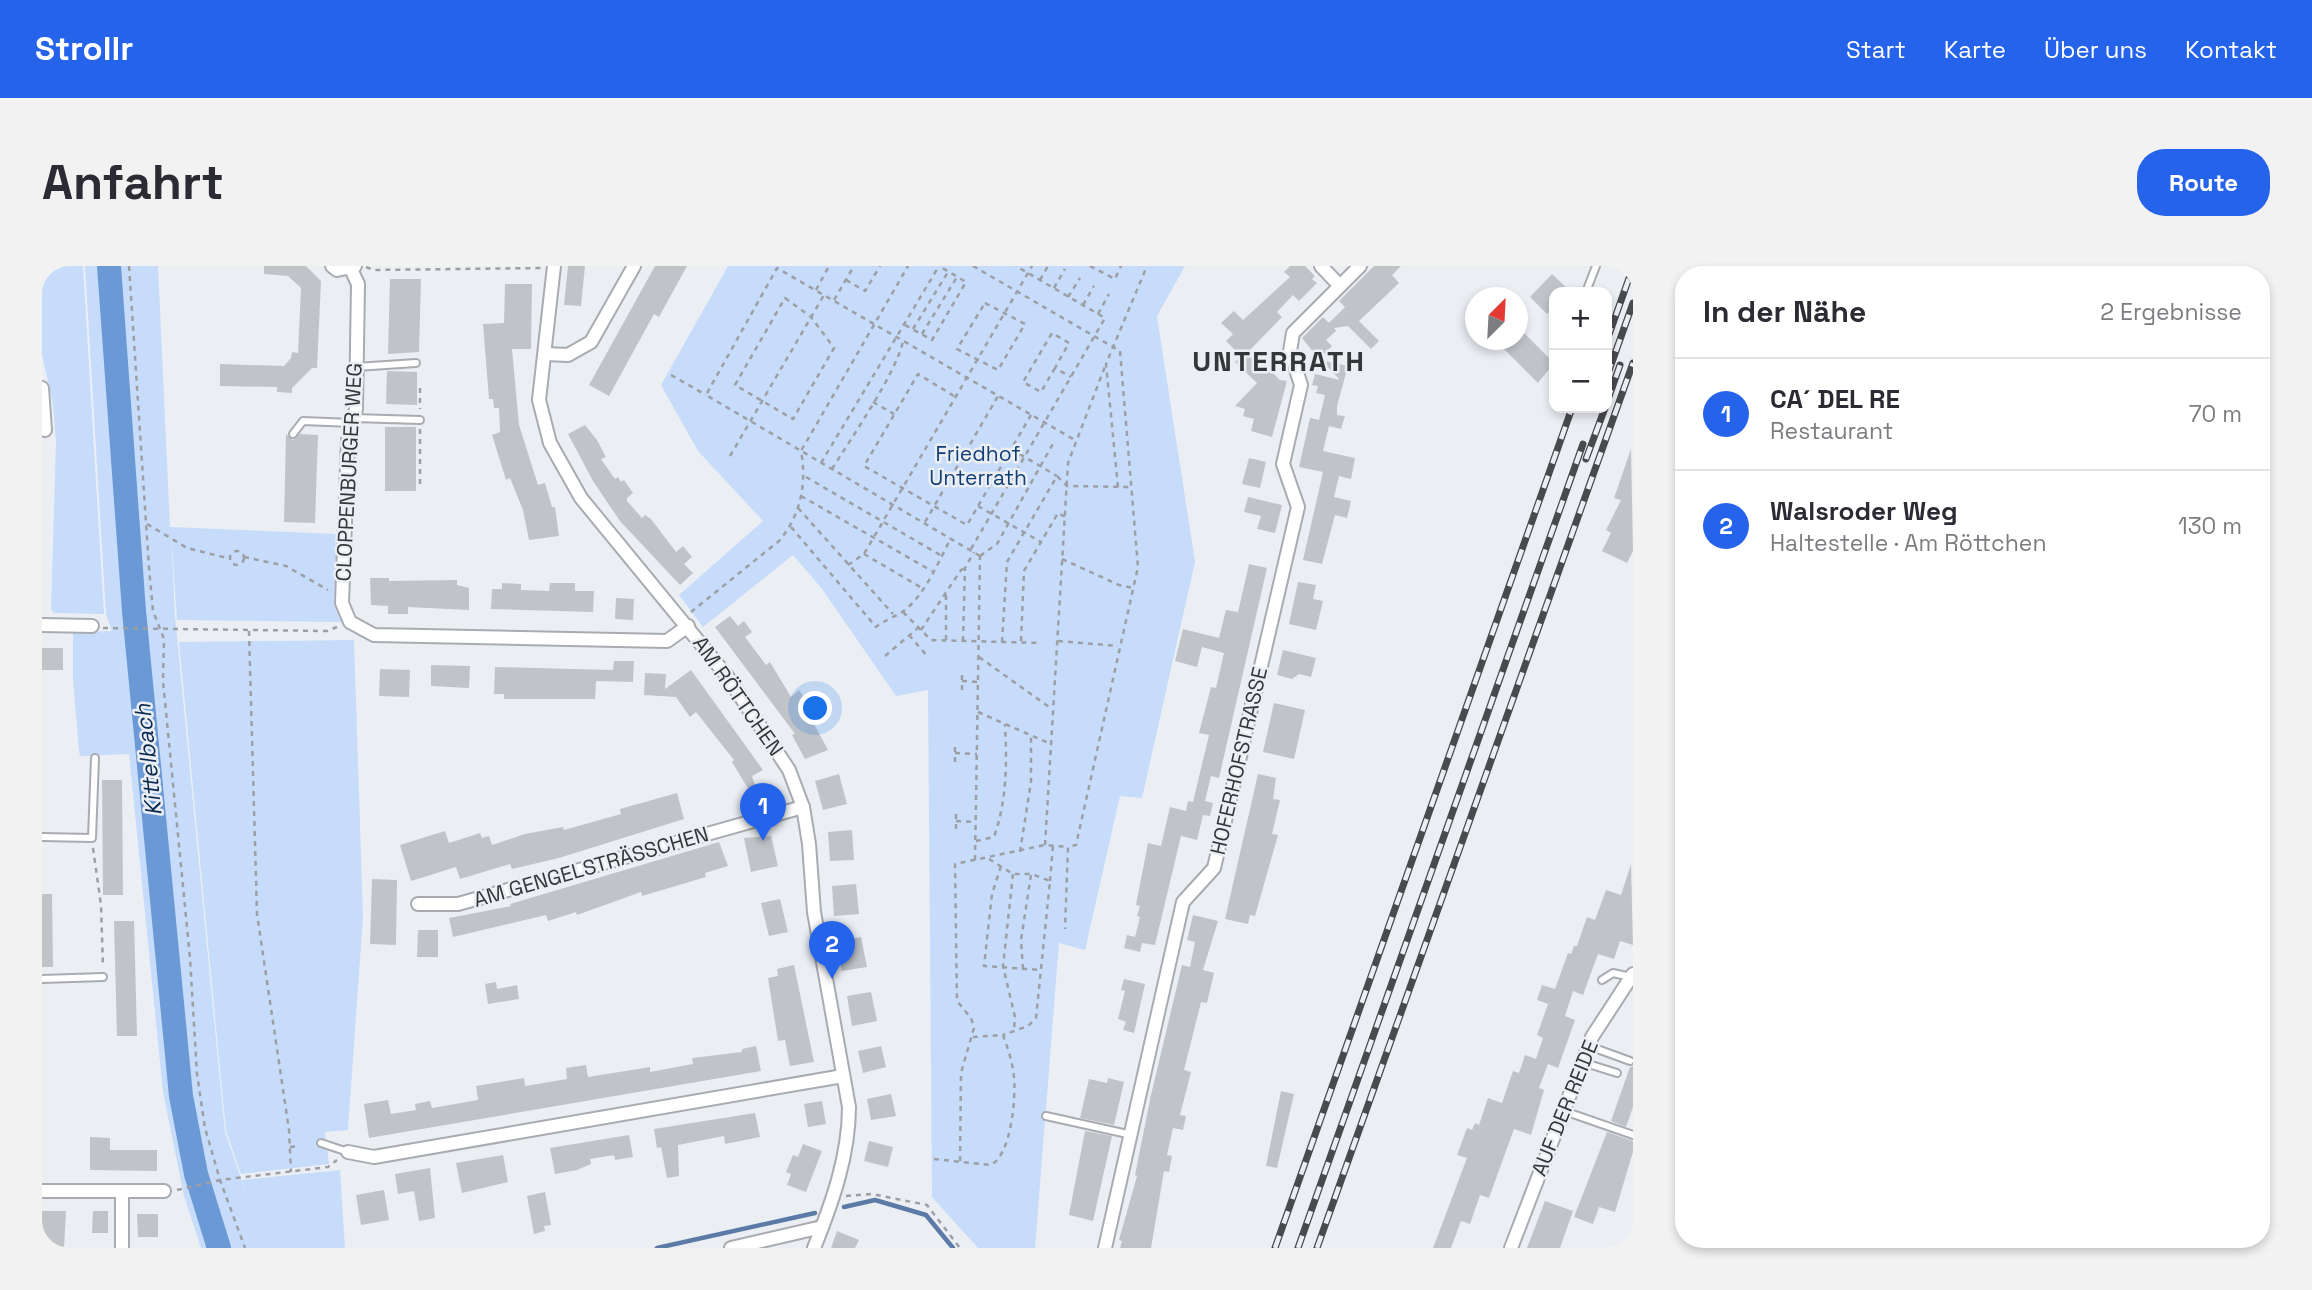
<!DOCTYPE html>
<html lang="de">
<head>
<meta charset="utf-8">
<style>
  body { margin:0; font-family:"Space Grotesk",sans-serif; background:#f2f2f3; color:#2b2b33 }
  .controls { position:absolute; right:21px; top:21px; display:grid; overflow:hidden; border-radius:14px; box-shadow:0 4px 10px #0003 }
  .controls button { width:63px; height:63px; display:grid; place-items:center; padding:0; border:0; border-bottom:2px solid #e1e1e2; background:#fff; color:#2b2b33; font:35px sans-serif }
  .compass { position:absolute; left:1423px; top:21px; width:63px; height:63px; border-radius:50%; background:#fff; box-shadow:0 4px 10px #0003; rotate:24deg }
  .you { position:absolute; left:774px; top:443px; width:24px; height:24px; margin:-18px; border:5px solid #fff; border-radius:50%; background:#1a73e8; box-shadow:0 0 0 10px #1a73e833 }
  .badge { display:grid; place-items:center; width:46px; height:46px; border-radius:50%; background:#2563eb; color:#fff; font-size:23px; font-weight:700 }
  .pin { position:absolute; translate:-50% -58px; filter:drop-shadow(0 2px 4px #0008) }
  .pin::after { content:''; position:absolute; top:37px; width:24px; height:21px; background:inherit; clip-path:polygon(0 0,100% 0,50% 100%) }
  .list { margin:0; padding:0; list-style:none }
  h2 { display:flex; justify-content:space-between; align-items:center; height:91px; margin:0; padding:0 28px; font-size:30px }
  h2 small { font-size:23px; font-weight:400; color:#7c7c81 }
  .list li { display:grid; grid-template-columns:46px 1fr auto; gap:21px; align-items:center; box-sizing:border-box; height:112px; padding:0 28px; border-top:2px solid #e1e1e2 }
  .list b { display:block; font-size:26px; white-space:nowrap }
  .list p { margin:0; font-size:23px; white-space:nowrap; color:#7c7c81 }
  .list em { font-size:23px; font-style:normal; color:#7c7c81 }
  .map { position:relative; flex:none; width:1591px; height:982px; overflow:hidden; border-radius:28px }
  header { display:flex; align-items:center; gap:42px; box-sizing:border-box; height:98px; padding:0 35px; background:#2563eb; color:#fff }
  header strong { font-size:33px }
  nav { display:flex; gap:38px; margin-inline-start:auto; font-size:24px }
  .intro { display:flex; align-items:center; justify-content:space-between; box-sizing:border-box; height:168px; padding:0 42px }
  h1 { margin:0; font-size:49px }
  .button { padding:18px 32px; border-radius:28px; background:#2563eb; color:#fff; font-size:24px; font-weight:700 }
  main { display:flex; gap:42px; padding:0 42px }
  aside { flex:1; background:#fff; border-radius:28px; box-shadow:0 4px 10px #0003 }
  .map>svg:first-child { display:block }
</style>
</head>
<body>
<header>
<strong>Strollr</strong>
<nav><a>Start</a><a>Karte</a><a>Über uns</a><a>Kontakt</a></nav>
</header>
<div class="intro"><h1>Anfahrt</h1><a class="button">Route</a></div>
<main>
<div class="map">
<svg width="1591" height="982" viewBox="0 0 1591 982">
  <rect width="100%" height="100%" fill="#ebeff4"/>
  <g fill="#c6dcfa">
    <polygon points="0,0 41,0 62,348 12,347 9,343 14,176 11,138 0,89"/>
    <polygon points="43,0 116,0 128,261 295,268 292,339 299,356 135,354 129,266 133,350 183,866 204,927 200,914 298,904 303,982 159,982 142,930 121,826 87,488 38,490 37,484 31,413 31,366 70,365 64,348"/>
    <polygon points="686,0 1143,0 1115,50 1153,296 1100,532 1078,530 1043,684 1017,677 993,982 936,982 890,931 886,424 854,430 780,323 751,289 661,361 637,329 721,255 656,185 619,119"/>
    <polygon points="312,374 321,651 306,864 283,866 287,898 199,908 184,865 137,376"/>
  </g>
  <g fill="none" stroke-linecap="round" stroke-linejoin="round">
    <g stroke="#5b7ba6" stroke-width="4.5">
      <polyline points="802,941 833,934 884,949 911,982"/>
      <polyline points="615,982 773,947"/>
    </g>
    <polyline stroke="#6b99d5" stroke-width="24" points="67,0 92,345 139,830 154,908 177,982"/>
  </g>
  <g fill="#c0c4c9">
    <polygon points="222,0 264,0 279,15 275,102 270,102 250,122 250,127 235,126 235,121 178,120 178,98 242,100 249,92 250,86 256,87 259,22 246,10 222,8"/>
    <polygon points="526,0 543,0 539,40 522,39"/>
    <polygon points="613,0 645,0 617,51 612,48 567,130 547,119"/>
    <polygon points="1248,0 1263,0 1273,10 1270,13 1275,17 1257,35 1251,29 1235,46 1240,51 1208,84 1238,114 1245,115 1230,171 1209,165 1212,153 1201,150 1203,143 1193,140 1215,117 1193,96 1199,90 1184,75 1191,68 1179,57 1192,45 1201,54 1248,11 1242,6"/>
    <polygon points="1332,0 1359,0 1350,9 1357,17 1317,55 1337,75 1329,83 1306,60 1292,62 1294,65 1284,74 1290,80 1277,93 1260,72 1281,51 1287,57 1303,41 1297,35"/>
    <polygon points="1510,8 1529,26 1512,26 1512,41 1505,48 1488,31"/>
    <polygon points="348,13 379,13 377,86 346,88"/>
    <polygon points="463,18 490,18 489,83 470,83 477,159 496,219 503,217 510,241 513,241 517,270 487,274 481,244 468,212 464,214 450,169 458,166 457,142 452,142 451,133 447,133 441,58 462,57"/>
    <polygon points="1475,60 1512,97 1496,117 1453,74 1475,74"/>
    <polygon points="1279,94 1306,100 1295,140 1295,149 1303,150 1299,163 1287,160 1281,185 1313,192 1309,213 1297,210 1292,231 1309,235 1305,252 1293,249 1280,298 1261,294 1281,206 1257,201 1268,152 1277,154 1283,129 1274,127 1276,120 1270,119 1273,108 1298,114"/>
    <polygon points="345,105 375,106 375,139 344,138"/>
    <polygon points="543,159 555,174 564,191 559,193 573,213 576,211 579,216 582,214 591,227 585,232 585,235 600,252 603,249 609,253 634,286 641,280 650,291 642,298 651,307 638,319 578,255 551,215 526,168"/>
    <rect x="343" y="161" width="31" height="64"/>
    <polygon points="244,168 251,174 258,168 276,169 273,257 242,256"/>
    <polygon points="1589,183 1591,285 1585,297 1560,285 1569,267 1564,264 1579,234 1572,232"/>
    <polygon points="1207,192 1224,196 1218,222 1200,218"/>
    <polygon points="1206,231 1240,239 1233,267 1215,263 1219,250 1202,246"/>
    <polygon points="1207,298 1225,302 1177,512 1169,510 1163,535 1171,537 1168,550 1161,549 1155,574 1139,570 1113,679 1100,677 1098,686 1082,682 1085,669 1093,671 1098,651 1095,650 1098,640 1094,639 1106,577 1119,580 1128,541 1144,545 1146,535 1151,536 1167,469 1157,467 1169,421 1174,422 1182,387 1160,381 1155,401 1133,395 1141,363 1177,372 1184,344 1196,346"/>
    <polygon points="328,312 347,312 347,315 415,314 415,319 427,322 427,344 366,341 366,348 346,348 346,340 329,339"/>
    <polygon points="1256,316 1274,319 1271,333 1281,335 1274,364 1247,358"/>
    <polygon points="460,317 479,318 479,324 507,325 508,317 533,317 533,325 552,325 551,346 449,343 450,323 460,323"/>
    <polygon points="574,332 592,333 591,354 573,353"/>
    <polygon points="688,350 696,360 702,355 710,366 703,371 724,399 728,396 749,431 757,424 768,440 764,443 786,484 763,493 750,469 753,468 673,361"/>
    <rect x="0" y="382" width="21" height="22"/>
    <polygon points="1241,384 1274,392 1269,411 1257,408 1250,413 1235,409"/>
    <polygon points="572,395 592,395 591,416 554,415 553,433 462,433 462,428 452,428 453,401 571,404"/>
    <polygon points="389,399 428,400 427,422 389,420"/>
    <polygon points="338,403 368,404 367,431 337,430"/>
    <polygon points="649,404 721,504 710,510 717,532 713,534 690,496 692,494 654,446 648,451 634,431 602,429 603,407 624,408 623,423"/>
    <polygon points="1232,437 1263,444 1252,493 1221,486"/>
    <polygon points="797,508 805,538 781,544 773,515"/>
    <polygon points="1216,508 1234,512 1231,533 1238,534 1230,568 1236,569 1213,650 1208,649 1206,658 1183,653"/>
    <polygon points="60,514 80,514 81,629 61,629"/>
    <polygon points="635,527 642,553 517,592 470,603 468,598 418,613 414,601 369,615 358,579 403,565 407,577 438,567 440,572 447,570 450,579 483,568 521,561 522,564 579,548 578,543"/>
    <polygon points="810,564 812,594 788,595 786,566"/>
    <polygon points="729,570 736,600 709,606 702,572"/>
    <polygon points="677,576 686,600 663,607 664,611 600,630 599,626 535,649 534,646 506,655 504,649 411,671 407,652 469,640 468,638"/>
    <polygon points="1589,598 1591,679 1578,675 1572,693 1556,688 1541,729 1531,725 1523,750 1533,754 1516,802 1506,798 1497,822 1502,824 1489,869 1472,863 1447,932 1438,929 1428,958 1419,955 1409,982 1391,982 1425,892 1415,889 1425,862 1430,864 1433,857 1437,859 1446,832 1460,837 1471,805 1477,807 1483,789 1494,793 1501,772 1495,769 1506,738 1495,734 1500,719 1513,723 1526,687 1529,688 1532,680 1535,680 1545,651 1553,654 1564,624 1579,629"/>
    <polygon points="330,613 355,614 354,679 328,678"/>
    <polygon points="814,618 817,648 792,650 790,620"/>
    <polygon points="0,628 10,628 11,701 0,701"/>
    <polygon points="738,633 746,666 727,670 719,637"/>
    <polygon points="1151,649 1176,655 1161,704 1172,707 1165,737 1159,736 1142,804 1149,806 1138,849 1144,850 1141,864 1131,862 1125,889 1130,890 1127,906 1122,905 1109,982 1078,982 1080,975 1077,974 1095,910 1093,909 1109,829 1140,699 1148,701 1153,676 1145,674"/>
    <polygon points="72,655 92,655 95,770 75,770"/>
    <polygon points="376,664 396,664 396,691 375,691"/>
    <polygon points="819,671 825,701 800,705 794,675"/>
    <polygon points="752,699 772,796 748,800 743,774 736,775 726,712 736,710 735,703"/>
    <polygon points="1082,713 1103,718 1092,767 1081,764 1084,756 1076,753 1083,725 1079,724"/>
    <polygon points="454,716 455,723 475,719 477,733 446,738 443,718"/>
    <polygon points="829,726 835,755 810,760 805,730"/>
    <polygon points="714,780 719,805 327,872 322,838 346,834 349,848 374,844 373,838 388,835 390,842 436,834 434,820 482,812 483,820 525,813 524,802 544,799 546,811 608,801 608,806 651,798 650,792 700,786 700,783"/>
    <polygon points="839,780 844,801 821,807 816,785"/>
    <polygon points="1591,800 1591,841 1584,861 1569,855 1588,801"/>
    <polygon points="1066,812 1082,816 1072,859 1038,852 1047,813 1065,817"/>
    <polygon points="1239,825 1252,828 1235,902 1224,900"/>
    <polygon points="849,828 854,850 829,854 825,833"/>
    <polygon points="780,835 784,858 766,861 762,838"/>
    <polygon points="713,847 718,871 683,878 682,870 636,879 637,910 625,912 619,881 615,882 612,863"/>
    <polygon points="1043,865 1070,870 1051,955 1027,949"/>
    <polygon points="1565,866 1591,875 1591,886 1573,946 1557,941 1551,958 1532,951"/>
    <polygon points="587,869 591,891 573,894 572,889 548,893 549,898 535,904 513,908 508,882"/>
    <polygon points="48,871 68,872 68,884 115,884 115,905 48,904"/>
    <polygon points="827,875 851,881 846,901 822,895"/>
    <polygon points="761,878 780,885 764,926 745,919 749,908 744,906 751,889 756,891"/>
    <polygon points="461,889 466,916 420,927 414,897"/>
    <polygon points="388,902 393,952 377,955 372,925 356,928 353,908"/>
    <polygon points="342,924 347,954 319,959 314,929"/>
    <polygon points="503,926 509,959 502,960 503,965 492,968 485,930"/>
    <polygon points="1503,935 1531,945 1518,982 1485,982"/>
    <polygon points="0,945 24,945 22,982 0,980"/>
    <polygon points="51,945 66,945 66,967 50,967"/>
    <polygon points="95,948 116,948 116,971 96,971"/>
    <polygon points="795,965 817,974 813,982 789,982"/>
  </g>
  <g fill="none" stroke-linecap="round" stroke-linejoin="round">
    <defs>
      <g id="lane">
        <polyline points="1544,26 1554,0"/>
        <polyline points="314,101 374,97"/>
        <polyline points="311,152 378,154"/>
        <polyline points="251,168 261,155 310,157"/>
        <polyline points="0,571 50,572 53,492"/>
        <polyline points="0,713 61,711"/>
        <polyline points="1560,714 1571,707 1589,711"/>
        <polyline points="1547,780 1588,795"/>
        <polyline points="1540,796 1575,807"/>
        <polyline points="1522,845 1591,869"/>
        <polyline points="1004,850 1090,869"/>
        <polyline points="279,877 306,886"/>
      </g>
      <g id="street">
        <polyline points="290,0 295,4 313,0"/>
        <path d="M512,0L497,134L508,177L539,232L685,410L747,504L761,541L767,578L772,646L807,841C807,890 790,937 772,982"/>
        <polyline points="309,3 316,18 314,143 306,174 300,337 308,356 332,369 625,375 646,360"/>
        <polyline points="1298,20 1318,0"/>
        <polyline points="504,88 526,89 549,76 592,0"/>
        <polyline points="0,122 3,164"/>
        <polyline points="0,359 50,360"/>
        <polyline points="376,638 416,638 761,541"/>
        <polyline points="306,886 332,891 801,810"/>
        <polyline points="0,925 122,925"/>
        <polyline points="80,982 80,925"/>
        <polyline points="689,982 780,961"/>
        <polyline points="1063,982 1141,636 1172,602 1256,241 1241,198 1259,119 1248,85 1251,67 1298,20 1279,0"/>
        <polyline points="1469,982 1550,771 1591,708"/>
      </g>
    </defs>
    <use href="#lane" stroke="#a8acb1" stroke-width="10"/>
    <use href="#street" stroke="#a8acb1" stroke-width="16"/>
    <g stroke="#9c9fa3" stroke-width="2.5" stroke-dasharray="5 5" stroke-linecap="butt">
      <polyline points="87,0 107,302 111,345 122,373 121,415 148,692 155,808 163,862 178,914 203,982"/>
      <polyline points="931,0 1078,85 1096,301 1034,579 1026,581"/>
      <polyline points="1048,0 1073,13 1079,0"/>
      <polyline points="324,1 331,4 499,2"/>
      <polyline points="804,14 823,25 838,0"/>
      <polyline points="998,14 1006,0"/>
      <polyline points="1012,22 1023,3"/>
      <polyline points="774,24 787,0"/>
      <polyline points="1026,31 1038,12"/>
      <polygon points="743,32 769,51 792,82 751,153 693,119"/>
      <polyline points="792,34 812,0"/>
      <polygon points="943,37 983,58 956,104 915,83"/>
      <polyline points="1041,39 1052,20"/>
      <polyline points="1056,48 1067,28"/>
      <polyline points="863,59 890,74 924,16 897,0"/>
      <polyline points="871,63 906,6"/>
      <polyline points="880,68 915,11"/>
      <polyline points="1013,102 999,126 981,116 1010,67 1027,77 1013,102 1029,111"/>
      <polyline points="629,109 664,129"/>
      <polyline points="378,122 378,143"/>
      <polyline points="912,130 876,108 822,200 925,259 989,149"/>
      <polyline points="831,136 852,148"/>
      <polyline points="378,163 378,220"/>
      <polyline points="969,183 1015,210"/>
      <polyline points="688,190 782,29"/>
      <polyline points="779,197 897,0"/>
      <path d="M790,203C808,174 855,106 861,75"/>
      <polyline points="764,211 900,290"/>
      <polyline points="1076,221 1064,98 1105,0"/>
      <polyline points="759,230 890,305"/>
      <polyline points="936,240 999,276"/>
      <polyline points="756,242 851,348"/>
      <polyline points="883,256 956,130"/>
      <polyline points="105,258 145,282 189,293"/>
      <path d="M749,261L834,361C843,354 855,350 863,344C883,328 897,295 909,272"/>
      <polyline points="929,283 1063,52 974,0"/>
      <circle cx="195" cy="292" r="7"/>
      <polyline points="822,288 880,322"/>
      <polyline points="938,290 664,129 735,2 1033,174"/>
      <polyline points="938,290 955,278 1013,174"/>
      <polyline points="202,291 244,300 286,324"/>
      <polyline points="1020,293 1077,319 1091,322"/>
      <polyline points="806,299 822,288 990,0"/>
      <path d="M649,346L737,275C759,249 765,217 759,185L866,0"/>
      <polyline points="861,346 889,374 999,377"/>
      <polyline points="61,362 285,365 295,361"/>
      <polyline points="879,364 919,304 923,302"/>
      <polyline points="207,365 215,648 247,864 249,906"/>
      <polyline points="867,369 886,391"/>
      <polyline points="904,374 904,328"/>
      <polyline points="921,375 923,302 932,286"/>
      <polyline points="979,375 982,305 1016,247 1025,252"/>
      <polyline points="1016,375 1076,380"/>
      <polyline points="960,376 965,296 1015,210 1025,220 1089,221"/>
      <polyline points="843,390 876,362"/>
      <polyline points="937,391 1010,443"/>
      <polyline points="920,415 937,416"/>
      <polyline points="920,424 920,407"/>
      <polyline points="936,446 1009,478"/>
      <polyline points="913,487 935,488"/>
      <polyline points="913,496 913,478"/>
      <polyline points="914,555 934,556"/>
      <polyline points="914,563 914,546"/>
      <path d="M934,575L952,571C965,534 965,497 963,458"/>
      <polyline points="1003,579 1026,197 1064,98"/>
      <polyline points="51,582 59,639 61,701"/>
      <polyline points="978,586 989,516 989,470"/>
      <polyline points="947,593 971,608 990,608 1008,615 994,752 986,760 961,769"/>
      <polyline points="933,594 938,290"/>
      <polyline points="959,600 950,628 942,700 999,704"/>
      <polyline points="971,608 961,700 973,751 972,763"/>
      <polyline points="1008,615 1011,580"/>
      <polyline points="981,703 979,674 989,609"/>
      <polyline points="248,881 257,880"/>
      <path d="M892,893L948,899C969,891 974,832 972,812C971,797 966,783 961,769L931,771"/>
      <polyline points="918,895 919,807 932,762 929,752 915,735 913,598 1003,579 1026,581 1023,663"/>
      <polyline points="135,924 178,914 286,901 295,894"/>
      <polyline points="804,930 830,928 885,939 918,982"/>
    </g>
    <use href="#lane" stroke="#fff" stroke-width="6"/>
    <use href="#street" stroke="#fff" stroke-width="12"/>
    <defs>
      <g id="rail">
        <polyline points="1565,74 1591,1"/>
        <polyline points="1565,110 1591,37"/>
        <polyline points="1565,136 1578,99"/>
        <polyline points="1544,193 1563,142"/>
        <polyline points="1233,982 1530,142"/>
        <polyline points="1256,982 1541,178"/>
        <polyline points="1275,982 1591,97"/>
      </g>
    </defs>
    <use href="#rail" stroke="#484a4d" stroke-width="7"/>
    <use href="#rail" stroke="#ebeff4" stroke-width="4.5" stroke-dasharray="13" stroke-linecap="butt"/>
  </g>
  <g text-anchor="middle" stroke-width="5" stroke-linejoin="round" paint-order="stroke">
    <g font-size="21" fill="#103e75" stroke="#ebeff4">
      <text x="936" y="195">Friedhof<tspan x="936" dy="24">Unterrath</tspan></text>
    </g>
    <g font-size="21" fill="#353639" stroke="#ebeff4">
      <text transform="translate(307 206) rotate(-87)" y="7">CLOPPENBURGER WEG</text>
      <text transform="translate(696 430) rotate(55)" y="7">AM RÖTTCHEN</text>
      <text transform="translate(1197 495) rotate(-77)" y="7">HOFERHOFSTRASSE</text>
      <text transform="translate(549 601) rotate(-16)" y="7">AM GENGELSTRÄSSCHEN</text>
      <text transform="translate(1523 842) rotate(-68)" y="7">AUF DER REIDE</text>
    </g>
    <g font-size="23" font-style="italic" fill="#0a2a51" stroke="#ebeff4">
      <text transform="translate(106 494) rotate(-96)" y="8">Kittelbach</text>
    </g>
    <g font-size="28" font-weight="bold" letter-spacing="2" fill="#353639" stroke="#ebeff4">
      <text x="1237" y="105">UNTERRATH</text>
    </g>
  </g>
</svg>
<div class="controls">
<button>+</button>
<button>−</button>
</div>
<svg class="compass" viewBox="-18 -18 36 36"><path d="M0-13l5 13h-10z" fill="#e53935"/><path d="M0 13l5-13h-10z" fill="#7c7c81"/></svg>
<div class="you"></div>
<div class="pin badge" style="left:721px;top:575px">1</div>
<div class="pin badge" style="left:790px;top:713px">2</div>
</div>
<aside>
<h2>In der Nähe<small>2 Ergebnisse</small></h2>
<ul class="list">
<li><span class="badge">1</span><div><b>CA´ DEL RE</b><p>Restaurant</p></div><em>70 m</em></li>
<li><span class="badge">2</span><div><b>Walsroder Weg</b><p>Haltestelle · Am Röttchen</p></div><em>130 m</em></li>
</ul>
</aside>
</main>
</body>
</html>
